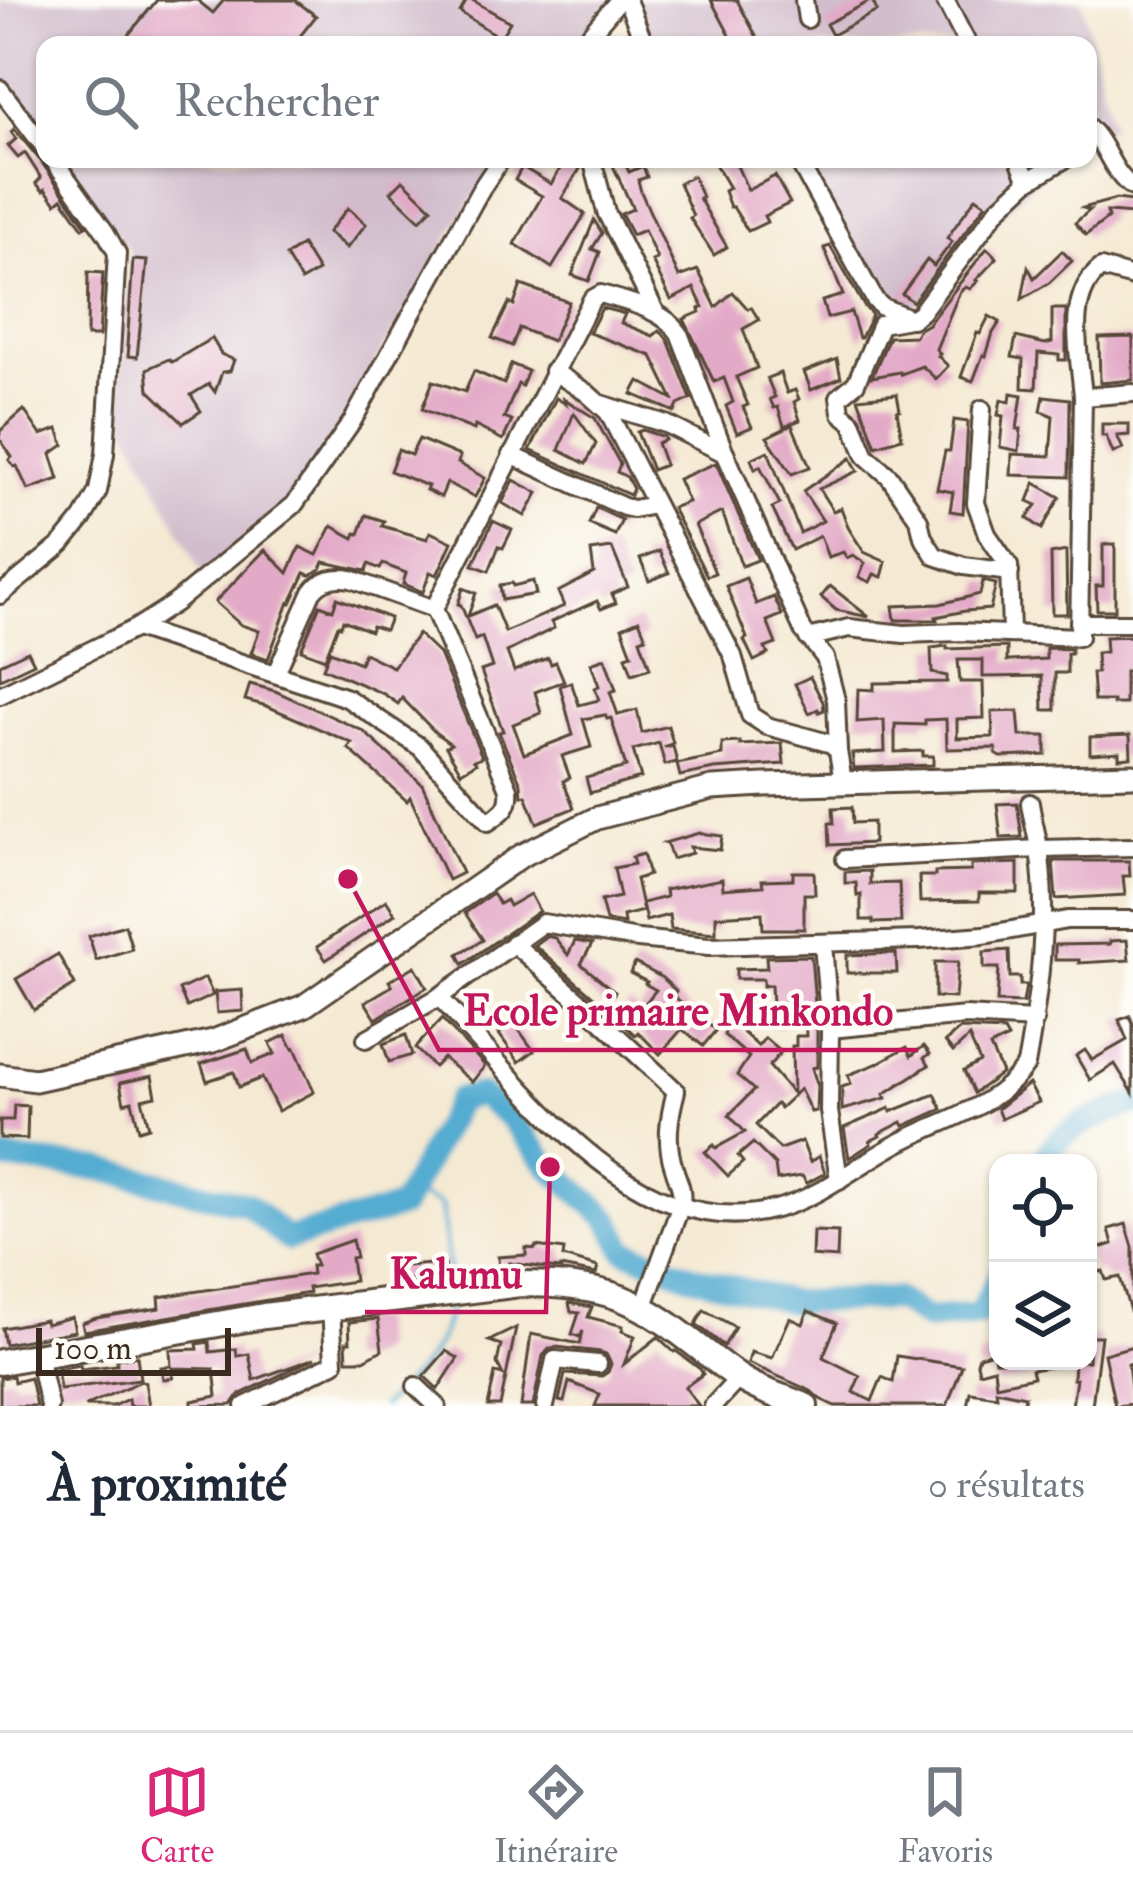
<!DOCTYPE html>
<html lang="fr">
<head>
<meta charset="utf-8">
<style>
  body { margin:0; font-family:"IM FELL Double Pica",serif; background:#f6f6f7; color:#1f2937 }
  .controls { position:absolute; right:36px; bottom:36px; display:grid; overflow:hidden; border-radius:24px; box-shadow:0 3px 9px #0004 }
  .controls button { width:108px; height:108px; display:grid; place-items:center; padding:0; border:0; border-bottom:3px solid #e0e1e3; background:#fff; color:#1f2937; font:60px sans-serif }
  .scale { position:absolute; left:36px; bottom:30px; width:195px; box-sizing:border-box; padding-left:12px; border:6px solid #3b2a1e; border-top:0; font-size:33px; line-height:42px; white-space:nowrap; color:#3b2a1e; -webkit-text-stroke:9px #fdfcf7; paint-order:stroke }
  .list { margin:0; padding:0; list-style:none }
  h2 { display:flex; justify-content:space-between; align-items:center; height:156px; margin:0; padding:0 48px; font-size:51px }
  h2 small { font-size:39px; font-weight:400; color:#747a83 }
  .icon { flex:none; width:66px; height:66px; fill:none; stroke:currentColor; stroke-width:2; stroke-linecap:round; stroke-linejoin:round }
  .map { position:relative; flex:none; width:1133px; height:1406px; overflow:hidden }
  .search { position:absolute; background:#fff; box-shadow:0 3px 9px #0004; left:36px; right:36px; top:36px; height:132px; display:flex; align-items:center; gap:30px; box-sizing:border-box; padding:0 42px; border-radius:24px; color:#747a83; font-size:45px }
  .sheet { height:324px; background:#fff }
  nav { display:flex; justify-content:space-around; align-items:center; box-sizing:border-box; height:168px; border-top:3px solid #e0e1e3; background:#fff; font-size:33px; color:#747a83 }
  nav a { display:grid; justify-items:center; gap:6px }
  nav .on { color:#db2777 }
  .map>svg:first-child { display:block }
</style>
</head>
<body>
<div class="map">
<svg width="1133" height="1406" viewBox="0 0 1133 1406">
  <rect width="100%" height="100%" fill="#fdfcf7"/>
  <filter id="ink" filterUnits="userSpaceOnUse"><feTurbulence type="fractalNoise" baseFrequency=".00833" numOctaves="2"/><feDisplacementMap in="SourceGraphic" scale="24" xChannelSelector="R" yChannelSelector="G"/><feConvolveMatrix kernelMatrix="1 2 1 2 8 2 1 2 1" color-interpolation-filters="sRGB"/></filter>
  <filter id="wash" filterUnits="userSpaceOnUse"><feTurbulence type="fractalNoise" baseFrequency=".004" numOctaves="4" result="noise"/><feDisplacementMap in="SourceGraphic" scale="48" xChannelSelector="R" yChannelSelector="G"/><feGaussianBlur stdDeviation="2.7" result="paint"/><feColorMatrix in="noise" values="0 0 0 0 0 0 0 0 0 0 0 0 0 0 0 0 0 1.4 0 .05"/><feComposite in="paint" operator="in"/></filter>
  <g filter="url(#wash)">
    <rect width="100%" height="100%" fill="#f4e9d2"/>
    <g fill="#d1bdcc">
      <polygon points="0,0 1082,0 1112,126 1088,140 1088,45 675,45 669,36 657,42 646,26 605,6 578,45 45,45 45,137 0,77"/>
      <polygon points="62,159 500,159 463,213 291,508 204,578 117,408 130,251"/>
      <polygon points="805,159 1056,159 910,313 885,303"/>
    </g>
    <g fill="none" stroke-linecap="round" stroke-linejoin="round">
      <g stroke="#54acd1" stroke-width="4.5">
        <polyline points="409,1192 441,1205 450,1281"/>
        <path d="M382,1406C418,1371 440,1357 450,1304"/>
      </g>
      <g stroke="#54acd1" stroke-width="24">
        <polyline points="0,1159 101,1169 247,1204 287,1239 401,1207 459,1099 480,1095 509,1117 550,1167 609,1219 625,1250 692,1276 791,1302 896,1299 927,1319 979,1314 998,1278"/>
        <path d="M1043,1163C1054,1130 1102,1114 1133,1104"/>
      </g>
    </g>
    <g id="blocks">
      <g fill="#e3aac7" fill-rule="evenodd">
        <polygon points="157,0 197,0 213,13 224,0 295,0 316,16 293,45 120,45"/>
        <polygon points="467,0 472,0 510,22 500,38 460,12"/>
        <polygon points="711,0 737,0 761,45 735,45"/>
        <polygon points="872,0 877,11 832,35 826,24"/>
        <polygon points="14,129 40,160 86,226 83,228 62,198 56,203 45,189 43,191 36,183 41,178 25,153 18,158 8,146 16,139 11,132"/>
        <polygon points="566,159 571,159 581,167 562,198 585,214 552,268 515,244 542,196 515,180 522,167 551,184"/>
        <polygon points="610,159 623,159 629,172 643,166 647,177 638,180 641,192 679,277 698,270 716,307 733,292 748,309 751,307 759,320 743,329 757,368 736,377 748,405 743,407 752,427 737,433 726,406 733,402 724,378 714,382 684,319 700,312 699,309 703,307 694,288 671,300 652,261 657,259 644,230 632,235 621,214 633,209"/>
        <polygon points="712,159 751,159 737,166 748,190 775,176 790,203 764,216 767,222 748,231 733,207 730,207 724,191 729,188"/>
        <polygon points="693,176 702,197 699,198 727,247 714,255 690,218 693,216 679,183"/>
        <polygon points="403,180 432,208 420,220 391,192"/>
        <polygon points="976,197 986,204 913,302 902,294 927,260 934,266 952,242 947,238"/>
        <polygon points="1116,199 1133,201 1133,214 1107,212 1108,218 1086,235 1075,223 1090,210 1083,208"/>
        <polygon points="348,208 366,224 347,248 328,232"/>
        <polygon points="594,220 602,233 592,249 600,252 589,281 572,275"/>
        <polygon points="302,245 318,271 301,281 286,256"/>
        <polygon points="830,246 864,306 872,315 861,338 859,338 851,312 827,318 822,301 843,295 824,248"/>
        <polygon points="987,248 997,258 976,280 978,281 970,289 966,287 960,291 936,349 940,354 938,356 948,366 936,379 922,366 901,374 900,372 872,377 889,337 915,336 918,330 928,324"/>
        <polygon points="1062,251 1072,261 1049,283 1022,299 1028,267 1034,278"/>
        <polygon points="133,260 147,261 137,357 128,356 129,346 127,346"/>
        <polygon points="88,272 103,273 99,336 87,336"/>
        <polygon points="521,285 569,302 552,341 519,328 512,346 492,338 509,303 514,305"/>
        <polygon points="602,308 625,314 621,323 653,336 659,331 663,334 668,340 691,399 678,405 675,412 632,394 639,381 673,399 652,356 589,333"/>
        <polygon points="1052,309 1066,309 1066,360 1059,360 1059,355 1038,353 1036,389 1022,388 1023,359 1012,357 1016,337 1045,344 1052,342"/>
        <polygon points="989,316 1000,322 993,333 986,356 983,355 973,381 961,377 977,333 980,334"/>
        <polygon points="1133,337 1133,380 1100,383 1099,338"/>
        <polygon points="212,338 221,354 234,360 230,371 222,372 215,392 209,384 191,395 201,411 183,423 149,390 147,369 169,359 172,362"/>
        <polygon points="837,359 841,378 811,390 804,372"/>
        <polygon points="511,364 528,371 522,386 518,384 504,418 512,421 503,440 475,426 474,430 422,409 433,381 465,392 474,371 504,384"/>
        <polygon points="780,373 787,393 795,390 799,399 794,402 800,420 784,426 778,407 774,408 770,399 775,397 767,378"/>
        <polygon points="1011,393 1022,395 1017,429 1021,429 1019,451 1000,447 1003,416 998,415 1001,400 1010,402"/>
        <polygon points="897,394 900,410 897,411 902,438 876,446 858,398"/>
        <polygon points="1044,396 1070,399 1069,477 1011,475 1012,454 1050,456 1053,416 1041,411"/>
        <path d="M556,398L566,404L564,399L595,418L620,464L617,472L627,477L633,489L630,495L530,450ZM574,413L596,444L586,464L559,450Z"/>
        <polygon points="24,410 41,435 58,429 64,445 51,454 59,479 28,490 17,466 14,467 9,460 12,457 0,439 0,431"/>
        <polygon points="954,420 968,422 963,513 950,511 953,492 937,489 945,451 950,451"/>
        <polygon points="1102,424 1129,424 1129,435 1117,436 1123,449 1113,453 1106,436 1102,436"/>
        <polygon points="792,425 810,467 792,474 767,437"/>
        <polygon points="642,430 664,437 665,440 657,443 665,465 652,470 637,432"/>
        <polygon points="419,439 460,456 458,463 485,478 475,497 447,483 441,497 426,490 428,486 390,471 398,450 411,455"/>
        <polygon points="768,451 800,533 823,521 803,491 851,458 858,471 819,489 833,511 841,508 849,529 864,552 886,562 882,577 874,574 870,582 859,577 865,563 853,555 847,558 843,552 828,557 820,536 792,550 772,508 780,504 760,466 755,469 751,459"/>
        <polygon points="716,463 758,560 742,566 722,512 695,525 715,573 707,576 672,508 688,502 678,479"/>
        <polygon points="514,480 538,493 525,516 502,503"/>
        <polygon points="1035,483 1060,497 1042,529 1027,518 1037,505 1028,501"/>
        <polygon points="596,508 622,520 615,535 589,524"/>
        <polygon points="366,515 384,521 382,526 427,539 430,532 452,542 437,575 430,572 423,592 403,584 406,573 383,564 380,569 369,564 366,571 324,562 321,569 310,575 305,573 291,603 289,602 268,659 251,653 259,631 241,625 215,602 265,550 288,573 300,547 317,555 332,526 354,538 356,533 359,534"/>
        <polygon points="493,521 512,530 503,548 499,546 489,571 473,565"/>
        <polygon points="1115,544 1115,610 1097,610 1096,586 1103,586 1103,545"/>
        <polygon points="612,548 628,587 612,594 616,603 601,609 597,601 551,622 554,628 507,652 514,671 548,658 551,664 556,662 564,681 535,692 541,713 513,724 524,754 573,735 560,686 571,682 579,705 599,700 595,688 599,686 591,663 605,658 616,690 610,692 618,715 637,710 642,733 668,726 673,743 664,747 673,746 677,762 665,765 659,743 633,750 641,778 590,793 586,778 626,767 611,718 607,719 605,715 583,719 591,747 562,756 570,778 563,781 574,808 537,823 526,795 522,796 521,784 499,732 503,731 481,671 492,667 482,637 475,640 461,605 458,604 463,588 476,593 468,616 494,605 505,632 564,606 558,592 594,573 591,551"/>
        <polygon points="659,551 669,573 649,581 640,559"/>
        <polygon points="1066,551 1067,614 1052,614 1051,554"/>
        <polygon points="746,578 756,604 774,597 782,615 767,621 776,644 765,648 768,654 754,661 744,640 747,638 726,586"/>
        <polygon points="533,581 536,594 502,600 500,585 512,583 513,586"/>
        <polygon points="983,581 996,584 990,609 965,611 936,617 937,620 895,620 893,606 940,604 980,594"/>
        <polygon points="830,586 869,617 836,610 821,597"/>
        <polygon points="337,598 390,618 385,630 372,626 370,631 343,620 341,626 338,625 325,659 301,650 320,605 333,610"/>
        <polygon points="639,620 646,637 640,639 650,668 632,674 626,656 632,654 622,627"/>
        <polygon points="418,634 439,654 482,757 474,760 476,763 461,772 446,747 451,744 436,733 402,698 398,704 384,694 323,668 330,651 360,663 364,653 393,667"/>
        <polygon points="1133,636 1133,671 1125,671 1125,704 1113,704 1113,701 1094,701 1092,673 1097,673 1096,653 1106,652 1105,637"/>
        <polygon points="947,646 947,649 1007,647 1007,661 1010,661 1046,659 1046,648 1071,649 1071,654 1067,654 1067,673 1055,673 1055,710 1043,710 1042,676 983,677 983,660 958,660 960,682 983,682 984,718 957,719 957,738 993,737 992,712 1018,711 1020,736 1046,736 1046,755 1001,757 996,754 996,748 947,749 946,719 925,720 925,725 895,724 895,752 923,751 923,756 933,756 933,765 854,768 852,754 885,752 884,720 857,722 858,689 874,690 874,683 947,682 947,676 932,673 931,648"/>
        <polygon points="28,651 34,663 0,679 0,664"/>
        <polygon points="810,677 823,702 824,710 819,712 818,709 809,713 795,684"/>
        <polygon points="250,684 275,691 363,731 422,784 462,873 448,880 410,797 407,801 348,748 352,743 267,706 245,700"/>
        <polygon points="1130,735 1131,757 1119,758 1119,752 1090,754 1090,737"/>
        <polygon points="740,742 740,745 782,743 784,764 714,769 680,776 677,764 722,755 722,743"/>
        <polygon points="1017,803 1022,837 1001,838 997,804"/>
        <polygon points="852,807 853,823 873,822 873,843 830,845 829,823 834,823 833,808"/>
        <polygon points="699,833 722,836 720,850 690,847 692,853 672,859 667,844 664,843"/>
        <polygon points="643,854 649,875 636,879 643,911 623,916 624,924 606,921 601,901 620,897 614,868 634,864 632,857"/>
        <polygon points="1053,861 1129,861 1130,876 1123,876 1125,895 1056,899"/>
        <polygon points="1018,863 1018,893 979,893 979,901 920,902 919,876 935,876 935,872 971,871 971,865"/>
        <polygon points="870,871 870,884 899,883 901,922 873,923 873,920 861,920 861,895 857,896 856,883 845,883 845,872"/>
        <polygon points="793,872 814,872 815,894 804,894 804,929 763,929 762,913 716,916 716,933 671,929 669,915 646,921 642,903 666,897 665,890 722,879 723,889 763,886 762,880 793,879"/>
        <polygon points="492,894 499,904 506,900 509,906 530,894 539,911 463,964 458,954 483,940 465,913"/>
        <polygon points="386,900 395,914 326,960 317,947"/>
        <polygon points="125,925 132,949 96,960 89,936"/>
        <polygon points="546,936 555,938 568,955 575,941 592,944 581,964 615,992 605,1007 534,945"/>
        <polygon points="1127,940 1129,960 1079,963 1079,960 1055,960 1055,945 1110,944 1110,941"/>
        <polygon points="1009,950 1010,977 1020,977 1020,985 1026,985 1023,1003 997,1002 999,968 984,968 984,952"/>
        <polygon points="896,953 897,973 847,973 847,955"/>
        <polygon points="58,954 75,985 34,1010 16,979"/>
        <polygon points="811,956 817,1029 817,1067 812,1068 817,1084 816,1111 811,1112 800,1089 780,1108 776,1104 756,1125 780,1149 802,1141 810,1162 819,1156 825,1173 807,1183 802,1176 777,1180 775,1165 753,1143 738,1156 743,1162 728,1176 705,1152 714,1145 716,1148 745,1132 729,1115 754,1090 737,1075 749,1057 724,1035 730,1021 758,1046 765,1038 781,1052 769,1066 793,1094 792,1046 796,1046 796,1036 806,1036 805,1010 783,1011 783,1027 773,1027 771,985 763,986 763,979 736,979 736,969 767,968 766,957"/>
        <polygon points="935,962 958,962 955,998 935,997"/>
        <polygon points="635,963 661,977 676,991 673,995 703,1022 705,1020 716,1030 703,1046 682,1029 660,1054 638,1032 635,1035 617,1018 631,1004 638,1012 656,990 645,984 647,982 630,973"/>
        <polygon points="415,966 427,987 376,1019 365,1002 392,986 389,981"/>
        <polygon points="205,978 213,995 187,1007 179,990"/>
        <polygon points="242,990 243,1011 217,1013 215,992"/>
        <polygon points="1130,1016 1133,1024 1133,1093 1115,1064 1090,1080 1076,1056 1085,1050 1092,1060 1127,1040 1119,1020"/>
        <polygon points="442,1019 485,1066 472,1082 443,1058 434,1067 415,1048"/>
        <polygon points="514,1023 534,1051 519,1062 499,1034"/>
        <polygon points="960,1029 1004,1031 1008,1038 990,1047 1002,1073 974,1093 964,1071 980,1062 969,1037 953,1052 945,1042"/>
        <polygon points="286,1035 293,1049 295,1048 314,1092 278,1111 262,1078 239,1087 234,1072 207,1081 201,1064 247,1049 252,1063 275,1054 270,1043"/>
        <polygon points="406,1035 412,1055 389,1062 383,1044"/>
        <polygon points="924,1046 930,1054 924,1058 929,1065 884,1094 886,1098 842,1110 842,1087 851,1084 848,1075 874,1065 907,1047 911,1056"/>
        <polygon points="152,1076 156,1096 142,1099 149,1127 139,1130 132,1101 124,1103 120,1083"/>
        <polygon points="1029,1084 1039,1102 1001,1119 997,1109"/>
        <polygon points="935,1094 942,1109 904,1126 902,1122 879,1134 880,1136 870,1141 871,1144 849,1158 844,1128 890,1108 891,1112"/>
        <polygon points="14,1105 28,1106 27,1139 0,1138 0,1120 13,1120"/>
        <polygon points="1126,1224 1133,1247 1133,1311 1130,1311 1120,1277 1106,1280 1103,1271 1095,1273 1088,1252 1113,1244 1109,1229"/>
        <polygon points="813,1231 838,1232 837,1258 812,1256"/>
        <polygon points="352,1240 356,1257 351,1258 354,1281 308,1288 309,1293 84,1331 82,1323 96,1318 160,1308 159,1297 312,1274 311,1266 316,1266 312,1254"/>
        <polygon points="536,1246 564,1250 563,1257 598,1267 596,1274 561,1267 561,1269 540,1267 510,1263 511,1269 499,1270 498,1257 526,1255 526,1248 535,1249"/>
        <polygon points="406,1259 407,1266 444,1263 445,1277 397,1281 395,1260"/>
        <polygon points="569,1303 592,1307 588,1317 623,1326 622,1331 635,1336 624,1364 658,1337 674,1352 676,1351 700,1369 703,1374 685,1387 699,1406 595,1406 600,1394 569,1382 564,1402 559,1401 565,1374 602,1376 608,1372 611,1364 606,1354 600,1352 556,1347 549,1349 543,1356 533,1406 521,1406 531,1334 580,1344 583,1331 580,1337 572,1334 579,1313 571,1312"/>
        <polygon points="704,1310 735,1327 724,1346 696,1324"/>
        <polygon points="808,1311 837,1323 823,1357 860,1376 853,1392 872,1401 882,1377 893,1382 897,1356 962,1366 947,1406 835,1406 820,1399 811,1391 748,1363 751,1352 772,1358 790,1318 803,1324"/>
        <polygon points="72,1317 75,1331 5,1344 2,1328 45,1320 46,1324"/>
        <polygon points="378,1319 382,1350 364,1360 347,1360 346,1342 350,1342 349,1322"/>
        <polygon points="516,1328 500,1406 488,1406 495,1373 503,1375 497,1363 501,1345 489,1341"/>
        <polygon points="1089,1336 1101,1336 1092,1406 1072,1406 1076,1379 1073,1379 1074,1361 1088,1361"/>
        <polygon points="209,1342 210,1352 236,1349 237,1356 249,1354 254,1380 315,1358 239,1395 232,1405 192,1406 192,1401 217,1396 214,1369 172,1368 173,1378 163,1379 161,1367 171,1366 170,1350 198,1349 197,1344"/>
        <polygon points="1133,1346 1133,1363 1128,1364 1133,1404 1115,1406 1104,1354"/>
        <polygon points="446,1351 458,1358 438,1389 424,1376"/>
        <polygon points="993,1352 995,1361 1050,1361 1051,1367 1031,1370 1033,1377 996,1385 994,1368 979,1372 977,1363 979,1356"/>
        <polygon points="137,1356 140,1379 60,1389 57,1369 80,1365 81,1369 117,1365 117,1359"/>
        <polygon points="13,1376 14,1382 30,1378 36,1406 0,1406 0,1378"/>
        <polygon points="141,1381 145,1382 149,1406 129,1406 128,1399 113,1406 85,1406"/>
        <polygon points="996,1390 1025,1396 1023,1406 967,1406 970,1392 997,1396"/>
      </g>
    </g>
  </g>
  <g filter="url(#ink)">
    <use href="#blocks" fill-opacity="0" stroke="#574739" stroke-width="3"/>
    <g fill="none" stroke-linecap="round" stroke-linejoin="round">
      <defs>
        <g id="minor">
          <polyline points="627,0 645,45"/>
          <polyline points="804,0 807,19"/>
          <polyline points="945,0 968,45"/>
          <polyline points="581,45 619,0"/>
          <polyline points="0,89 45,148"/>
          <path d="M1088,127C1107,144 1112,175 1133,187"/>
          <polyline points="592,159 606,212 656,313"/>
          <polyline points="797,159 875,300 882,307 912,319 921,312 998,209 1028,181 1065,159"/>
          <polyline points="1019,159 1028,181"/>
          <polyline points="909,319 881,324 856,383 839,397 841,413 852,422 866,456 889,476 919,520 923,537 935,556 964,566 1010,572"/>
          <polyline points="553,371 587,393 608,412 733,656 750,715 767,726 832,744 838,751 843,782"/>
          <path d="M1083,397C1080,355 1064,297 1101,268L1133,277"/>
          <polyline points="601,404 666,424 726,454"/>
          <polyline points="982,409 976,503 987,534 1009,566 1011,633"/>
          <polyline points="511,455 624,507 633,509 655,505"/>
          <polyline points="0,595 62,544 83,518 98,491 105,454 117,253 106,233 53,159"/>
          <polyline points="1079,623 1133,623"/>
          <path d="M136,628L347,698L420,747L488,822C502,812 511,808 509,789L434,609L592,299L601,294C627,302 663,309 679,333L723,448L779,577L803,630L825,658L836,700L838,751"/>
          <polyline points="808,638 849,628 904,634 959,632 1079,637 1083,397 1133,393"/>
          <path d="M276,673L312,592C321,579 337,576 351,579L434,609"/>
          <polyline points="0,695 136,628 175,603 294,505 353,420 481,189 501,159"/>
          <polyline points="845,859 1039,849 1133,847"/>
          <path d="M513,943L596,1016L676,1091C669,1117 665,1142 674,1168C679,1185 683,1187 681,1205L643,1308"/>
          <polyline points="823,944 830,1029 966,1016 1035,1020"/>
          <polyline points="439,997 543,923 638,939 709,946 919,940 984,935 1067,920 1133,920"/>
          <polyline points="830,1029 829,1111 839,1180"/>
          <path d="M366,1039L439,997C524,1086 634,1247 776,1209C818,1198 851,1170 888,1149C934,1121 993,1112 1026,1065C1039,994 1049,921 1039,849C1037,834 1032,818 1030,803"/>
          <polyline points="38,1355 49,1406"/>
          <polyline points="416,1386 437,1406"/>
          <polyline points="245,1406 334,1363 331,1306"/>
          <polyline points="545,1406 555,1360 598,1364"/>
          <polyline points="713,1406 739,1378"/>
        </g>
        <polyline id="major" points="0,1075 35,1080 213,1041 304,1006 521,856 597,818 712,788 764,785 1133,775"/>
        <path id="highway" d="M0,1362L264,1316L520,1284C553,1284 590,1286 621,1298C666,1316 698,1349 737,1376C757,1390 783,1397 805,1406"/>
      </defs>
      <use href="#minor" stroke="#574739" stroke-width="22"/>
      <use href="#major" stroke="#574739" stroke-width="27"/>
      <use href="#highway" stroke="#574739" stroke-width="30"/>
      <use href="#minor" stroke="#fff" stroke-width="16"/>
      <use href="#major" stroke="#fff" stroke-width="21"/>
      <use href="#highway" stroke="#fff" stroke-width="24"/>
    </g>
  </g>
  <path fill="none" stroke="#c2185b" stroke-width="4.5" d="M348 879L439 1050H918M550 1167L546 1312H365"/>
  <g fill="#c2185b" stroke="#fdfcf7" stroke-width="4.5">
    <circle cx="348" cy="879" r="12"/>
    <circle cx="550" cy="1167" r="12"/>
  </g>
  <g font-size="42" text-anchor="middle" font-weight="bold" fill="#c2185b" stroke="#fdfcf7" stroke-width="9" stroke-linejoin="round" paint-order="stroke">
    <text x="678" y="1025">Ecole primaire Minkondo</text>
    <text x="456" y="1288">Kalumu</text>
  </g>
</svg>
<div class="controls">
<button><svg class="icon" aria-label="locate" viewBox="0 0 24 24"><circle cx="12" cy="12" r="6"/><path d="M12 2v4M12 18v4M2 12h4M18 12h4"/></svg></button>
<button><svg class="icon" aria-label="layers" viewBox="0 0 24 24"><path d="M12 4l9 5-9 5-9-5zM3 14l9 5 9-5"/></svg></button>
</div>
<div class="scale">100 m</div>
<div class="search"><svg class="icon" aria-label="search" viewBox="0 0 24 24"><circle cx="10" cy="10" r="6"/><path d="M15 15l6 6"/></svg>Rechercher</div>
</div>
<section class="sheet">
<h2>À proximité<small>0 résultats</small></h2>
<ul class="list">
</ul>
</section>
<nav>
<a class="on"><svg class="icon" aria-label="map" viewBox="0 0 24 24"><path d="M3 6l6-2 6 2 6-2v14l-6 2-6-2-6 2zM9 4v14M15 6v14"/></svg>Carte</a>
<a><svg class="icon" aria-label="directions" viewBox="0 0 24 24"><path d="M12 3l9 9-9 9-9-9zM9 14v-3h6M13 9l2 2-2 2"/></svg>Itinéraire</a>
<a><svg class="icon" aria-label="saved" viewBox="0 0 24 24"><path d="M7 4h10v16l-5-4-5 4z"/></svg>Favoris</a>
</nav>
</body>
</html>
